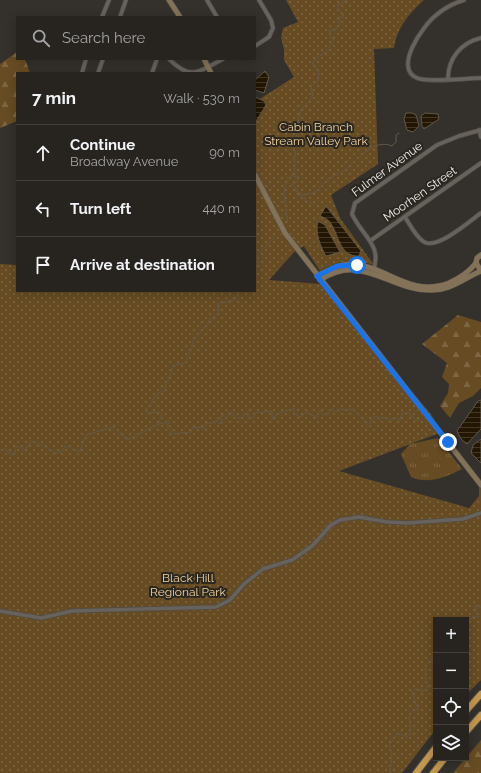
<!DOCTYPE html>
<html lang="en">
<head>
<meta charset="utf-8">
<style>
  body { margin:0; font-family:Raleway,sans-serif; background:#2f2c29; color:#f1f3f6 }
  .controls { position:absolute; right:12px; bottom:12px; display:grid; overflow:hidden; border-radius:0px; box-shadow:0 2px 10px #0003 }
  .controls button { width:36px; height:36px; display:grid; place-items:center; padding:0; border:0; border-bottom:1px solid #43413e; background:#272420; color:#f1f3f6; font:20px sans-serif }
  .stop { position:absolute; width:12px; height:12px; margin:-9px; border:3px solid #1a73e8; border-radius:50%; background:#fff }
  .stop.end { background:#1a73e8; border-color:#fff; box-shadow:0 1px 4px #0008 }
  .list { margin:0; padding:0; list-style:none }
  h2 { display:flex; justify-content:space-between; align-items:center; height:52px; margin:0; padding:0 16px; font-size:17px }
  h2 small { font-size:13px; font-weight:400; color:#a4a4a5 }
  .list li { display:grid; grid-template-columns:26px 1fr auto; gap:12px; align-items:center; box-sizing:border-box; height:56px; padding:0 16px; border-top:1px solid #43413e }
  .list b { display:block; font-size:15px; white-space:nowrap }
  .list p { margin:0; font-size:13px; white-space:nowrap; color:#a4a4a5 }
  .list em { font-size:13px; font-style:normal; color:#a4a4a5 }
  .icon { flex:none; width:22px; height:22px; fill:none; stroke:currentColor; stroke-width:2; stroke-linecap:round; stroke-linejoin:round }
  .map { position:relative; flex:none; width:481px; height:773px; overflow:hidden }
  .search { position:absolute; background:#272420; box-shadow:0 2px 10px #0003; left:16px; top:16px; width:240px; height:44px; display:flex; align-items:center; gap:10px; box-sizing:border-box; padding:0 14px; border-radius:0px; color:#a4a4a5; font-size:15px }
  .panel { position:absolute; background:#272420; box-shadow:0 2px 10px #0003; left:16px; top:72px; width:240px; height:220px; border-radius:0px }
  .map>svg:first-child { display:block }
</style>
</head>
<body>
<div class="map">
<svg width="481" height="773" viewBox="0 0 481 773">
  <defs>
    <pattern id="grass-tufts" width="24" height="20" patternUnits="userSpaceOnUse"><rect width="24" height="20" fill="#674c23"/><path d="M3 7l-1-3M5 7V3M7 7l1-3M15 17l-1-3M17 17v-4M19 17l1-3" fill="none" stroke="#7d6643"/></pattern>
    <pattern id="forest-firs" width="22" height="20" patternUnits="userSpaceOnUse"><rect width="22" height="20" fill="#674c23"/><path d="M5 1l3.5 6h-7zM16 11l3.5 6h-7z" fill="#7d6643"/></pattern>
    <pattern id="park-dots" width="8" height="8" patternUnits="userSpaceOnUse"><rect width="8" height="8" fill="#674c23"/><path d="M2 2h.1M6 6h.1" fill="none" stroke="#7d6643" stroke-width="1.8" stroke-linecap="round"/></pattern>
    <pattern id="water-rules" width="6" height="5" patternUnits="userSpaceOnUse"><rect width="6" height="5" fill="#231603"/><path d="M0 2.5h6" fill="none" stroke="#433828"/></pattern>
  </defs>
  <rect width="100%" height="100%" fill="#34302b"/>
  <path fill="url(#grass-tufts)" d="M438,438L462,469C446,477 428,485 411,477L401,454L410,444Z"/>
  <g fill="url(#forest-firs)">
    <polygon points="17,52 17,59 25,59 30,73 17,73 17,121 0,128 0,64"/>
    <polygon points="458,315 481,322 481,388 473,396 459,403 450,418 440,406 448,393 449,384 442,377 447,363 422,344"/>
    <polygon points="481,740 481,773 453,773"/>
  </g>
  <path fill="url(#park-dots)" d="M286,0H424C409,14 397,27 394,48L374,49L378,164L331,195L340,218L374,265C353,259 339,260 320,271L304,246L296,250L269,280L321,284L430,413L442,432L339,471L469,508L479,496V484L481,487V680L466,695V620H436V729L402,773H0V264L17,265V291H255V102L294,77L284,60V49L281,38L283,28L298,22Z"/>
  <g fill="url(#water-rules)" stroke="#615849">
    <polygon points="265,71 269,77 264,93 255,90 255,80"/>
    <polygon points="255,97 264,101 266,105 255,123"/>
    <polygon points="406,113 412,113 416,115 419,126 413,132 407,130 404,119"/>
    <polygon points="425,113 438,114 439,119 424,129 422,126 421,116"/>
    <path d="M326,206L361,251L359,256C338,257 339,232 329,221C327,219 323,217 320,216Z"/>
    <path d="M318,221L325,225L340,252L326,256C320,246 315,233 318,221Z"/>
    <polygon points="481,400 481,429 467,444 461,439 457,431 478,401"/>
    <polygon points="481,439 481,463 471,453 473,445"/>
  </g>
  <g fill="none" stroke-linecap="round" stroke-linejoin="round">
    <g stroke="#615849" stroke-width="1">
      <polyline points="293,176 299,176 297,182 292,185 296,189 296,192 299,192 301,198 305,197 306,201 313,204"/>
      <path d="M300,195C306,194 313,194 318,190C321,188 323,184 326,181C332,176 339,174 345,170C357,160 374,138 392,146L396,142V135L399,133"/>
      <path d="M288,222C286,214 283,194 285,187C289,174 298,175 294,158L296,154L293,145L301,124L298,121L301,110L313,96L311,86L317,82L319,73L312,64L317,57L326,52L334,40L330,36V31L335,30L339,26V18L344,17L343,13L338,10V5L347,0"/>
      <polyline points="255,268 258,265 258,255 275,236"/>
      <path d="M158,424L162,416L158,412L147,413V408L158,393L165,391C164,383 172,375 173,366L185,363L191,350L193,341L207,325L210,319L219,314L218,304L234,300L238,295L237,291"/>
      <polyline points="0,451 4,449 11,454 15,454 15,447 19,446 24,451 29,444 33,441 57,453 63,451 64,447 69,446 72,449 80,451 86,435 113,427 127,440 158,424 169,422 167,427 172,430 170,434 191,432 193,427 204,428 207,423 213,423 216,420 220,424 223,423 220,418 223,415 227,418 229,412 232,413 237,418 241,418 248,412 248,417 253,418 254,413 272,411 272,419 277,414 294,408 294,413 300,417 307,412 317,418 320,411 324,415 328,414 331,409 336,412 339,409 354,410 369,427 372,419 376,416 379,420 384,417 391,420 396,418 400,420 402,413 410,413 415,421 420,419"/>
      <polyline points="466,623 474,616 478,617 475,606 481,607"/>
      <path d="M390,773L392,753L389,746L397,734H401L408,737L411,733L409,718L411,712L418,709L412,692L416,689L422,691L428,689C426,678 423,671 429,660L436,659"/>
    </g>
    <defs>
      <g id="street">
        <polyline points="207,0 217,17"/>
        <path d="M464,0C454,3 443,9 435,16C423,26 393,68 417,78C428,83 467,78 481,78"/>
        <polyline points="102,17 109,0"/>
        <polyline points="120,17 126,0"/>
        <polyline points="255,46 269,37 273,28 271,20 259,0"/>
        <path d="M169,59C191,81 198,72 223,59"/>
        <polyline points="82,73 86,59"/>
        <polyline points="98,73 103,59"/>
        <polyline points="152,73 157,59"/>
        <path d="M448,79C448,58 461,43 481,38"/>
        <polyline points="479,130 481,137"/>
        <path d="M405,217C410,225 416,237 424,242C437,250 470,221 481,213"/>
        <polyline points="370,241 481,163"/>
        <path d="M373,271C383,245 362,236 352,214L355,203L437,145L459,136L481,130"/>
        <polyline points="0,611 41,618 72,611 216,607 230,600 244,584 263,569 292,560 312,546 331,525 340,520 359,517 387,522 407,523 463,519 481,513"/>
      </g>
      <g id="secondary">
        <polyline points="169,0 180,17"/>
        <polyline points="204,59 211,73"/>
        <polyline points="255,175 285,233 481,485"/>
        <path d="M317,276C328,270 339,264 352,264C387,266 410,298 449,283C460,278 469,272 476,263"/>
        <path d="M320,280C362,252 388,290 430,290C450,291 464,278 481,271L476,263L477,258L481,255"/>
      </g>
      <g id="highway">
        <polyline points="466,711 481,694"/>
        <polyline points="466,732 481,715"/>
        <polyline points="416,773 436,747"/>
        <polyline points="433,773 445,758"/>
      </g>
    </defs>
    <use href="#street" stroke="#504c47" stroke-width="5"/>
    <use href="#secondary" stroke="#504c47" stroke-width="6"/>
    <use href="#highway" stroke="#504c47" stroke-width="8"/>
    <use href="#street" stroke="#67625c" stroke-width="3.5"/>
    <use href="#secondary" stroke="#837258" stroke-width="5"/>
    <use href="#highway" stroke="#c4974f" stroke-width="6"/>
  </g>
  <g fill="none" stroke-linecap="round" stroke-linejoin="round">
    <polyline stroke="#1a73e8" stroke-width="5" points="357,265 337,266 317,276 448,442"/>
  </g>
  <g text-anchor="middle" stroke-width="4" stroke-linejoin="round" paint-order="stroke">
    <g font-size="12" fill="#f6d39f" stroke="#2a2721">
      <text x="316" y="131">Cabin Branch<tspan x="316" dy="14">Stream Valley Park</tspan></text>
      <text x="188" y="582">Black Hill<tspan x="188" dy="14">Regional Park</tspan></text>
    </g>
    <g font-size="12" fill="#f3f1ed" stroke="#2a2721">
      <text transform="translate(387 169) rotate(-36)" y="4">Fulmer Avenue</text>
      <text transform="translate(420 194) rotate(-35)" y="4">Moorhen Street</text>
    </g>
  </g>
</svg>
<div class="controls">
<button>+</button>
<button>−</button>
<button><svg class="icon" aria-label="locate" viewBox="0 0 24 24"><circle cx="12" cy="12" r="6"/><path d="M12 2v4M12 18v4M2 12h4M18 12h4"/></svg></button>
<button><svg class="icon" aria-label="layers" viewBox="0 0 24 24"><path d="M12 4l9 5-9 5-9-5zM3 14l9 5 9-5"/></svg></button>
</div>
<div class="stop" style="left:357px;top:265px"></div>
<div class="stop end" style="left:448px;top:442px"></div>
<div class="search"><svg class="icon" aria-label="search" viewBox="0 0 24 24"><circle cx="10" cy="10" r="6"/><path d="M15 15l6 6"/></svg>Search here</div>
<section class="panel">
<h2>7 min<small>Walk · 530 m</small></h2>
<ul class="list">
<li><svg class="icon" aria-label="ahead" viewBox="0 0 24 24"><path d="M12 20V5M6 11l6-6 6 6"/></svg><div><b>Continue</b><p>Broadway Avenue</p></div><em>90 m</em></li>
<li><svg class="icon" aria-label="left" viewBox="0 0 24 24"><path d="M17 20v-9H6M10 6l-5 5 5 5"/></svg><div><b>Turn left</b></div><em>440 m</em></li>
<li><svg class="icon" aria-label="arrive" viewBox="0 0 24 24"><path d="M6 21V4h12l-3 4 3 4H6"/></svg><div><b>Arrive at destination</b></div></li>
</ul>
</section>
</div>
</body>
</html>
